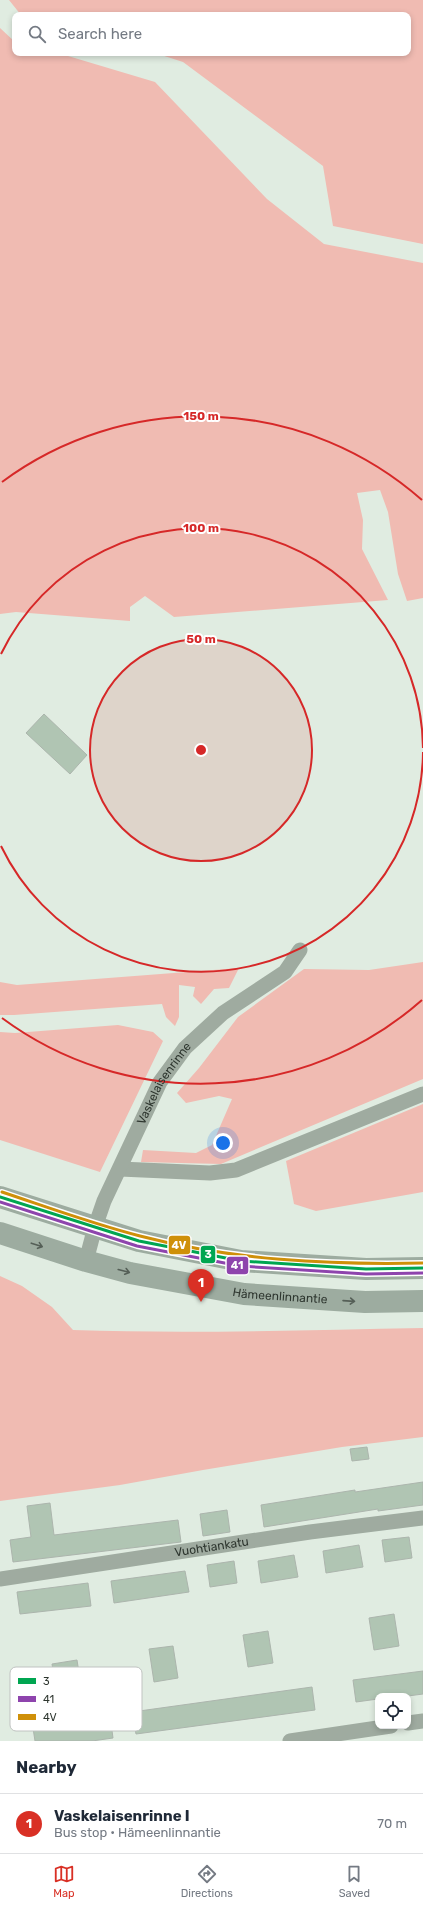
<!DOCTYPE html>
<html lang="en">
<head>
<meta charset="utf-8">
<style>
  body { margin:0; font-family:Rubik,sans-serif; background:#f2f2f3; color:#1f2937 }
  .controls { position:absolute; right:12px; bottom:12px; display:grid; overflow:hidden; border-radius:8px; box-shadow:0 2px 6px #0003 }
  .controls button { width:36px; height:36px; display:grid; place-items:center; padding:0; border:0; border-bottom:1px solid #e0e1e3; background:#fff; color:#1f2937; font:20px sans-serif }
  .you { position:absolute; left:223px; top:1143px; width:14px; height:14px; margin:-10px; border:3px solid #fff; border-radius:50%; background:#1a73e8; box-shadow:0 0 0 6px #1a73e833 }
  .badge { display:grid; place-items:center; width:26px; height:26px; border-radius:50%; background:#d93025; color:#fff; font-size:13px; font-weight:700 }
  .pin { position:absolute; translate:-50% -33px; filter:drop-shadow(0 1px 2px #0008) }
  .pin::after { content:''; position:absolute; top:21px; width:14px; height:12px; background:inherit; clip-path:polygon(0 0,100% 0,50% 100%) }
  .list { margin:0; padding:0; list-style:none }
  h2 { display:flex; justify-content:space-between; align-items:center; height:52px; margin:0; padding:0 16px; font-size:17px }
  h2 small { font-size:13px; font-weight:400; color:#747a83 }
  .list li { display:grid; grid-template-columns:26px 1fr auto; gap:12px; align-items:center; box-sizing:border-box; height:60px; padding:0 16px; border-top:1px solid #e0e1e3 }
  .list b { display:block; font-size:15px; white-space:nowrap }
  .list p { margin:0; font-size:13px; white-space:nowrap; color:#747a83 }
  .list em { font-size:13px; font-style:normal; color:#747a83 }
  .icon { flex:none; width:22px; height:22px; fill:none; stroke:currentColor; stroke-width:2; stroke-linecap:round; stroke-linejoin:round }
  .map { position:relative; flex:none; width:423px; height:1741px; overflow:hidden }
  .search { position:absolute; background:#fff; box-shadow:0 2px 6px #0003; left:12px; right:12px; top:12px; height:44px; display:flex; align-items:center; gap:10px; box-sizing:border-box; padding:0 14px; border-radius:8px; color:#747a83; font-size:15px }
  .sheet { height:112px; background:#fff }
  nav { display:flex; justify-content:space-around; align-items:center; box-sizing:border-box; height:56px; border-top:1px solid #e0e1e3; background:#fff; font-size:11px; color:#747a83 }
  nav a { display:grid; justify-items:center; gap:2px }
  nav .on { color:#d93025 }
  .map>svg:first-child { display:block }
</style>
</head>
<body>
<div class="map">
<svg width="423" height="1741" viewBox="0 0 423 1741">
  <rect width="100%" height="100%" fill="#e0ece1"/>
  <g fill="#f0bbb2">
    <polygon points="9,0 423,0 423,244 333,226 323,166 183,62 155,53 408,53 408,15 21,15"/>
    <polygon points="0,28 15,42 15,53 58,53 155,82 267,199 324,244 423,263 423,598 407,601 398,574 388,512 380,490 357,493 363,520 362,549 388,600 174,617 145,596 130,607 130,621 16,612 0,614"/>
    <polygon points="423,962 423,1079 221,1164 141,1162 143,1150 196,1153 212,1145 232,1099 219,1096 186,1103 177,1093 199,1068 238,1017 304,969 369,970"/>
    <polygon points="239,968 229,988 214,989 201,1004 193,996 195,987 179,985 179,1017 175,1026 166,1017 162,1004 14,1015 0,1015 0,982 17,985"/>
    <polygon points="118,1025 153,1032 163,1041 100,1172 0,1140 0,1032 15,1033"/>
    <polygon points="423,1104 423,1192 316,1211 294,1204 286,1161"/>
    <path d="M0,1276L22,1286L52,1307L73,1330C189,1334 306,1330 423,1328V1437L342,1447L203,1470L120,1485L0,1501Z"/>
  </g>
  <g fill="#b0c5b3" stroke="#acb5ad">
    <polygon points="44,714 87,755 70,774 26,733"/>
    <polygon points="367,1447 369,1459 352,1461 350,1449"/>
    <polygon points="423,1482 423,1505 378,1511 378,1509 264,1527 261,1505 355,1490 355,1492"/>
    <polygon points="50,1503 54,1535 178,1520 181,1542 13,1562 10,1540 31,1537 27,1506"/>
    <polygon points="227,1510 230,1532 203,1536 200,1514"/>
    <polygon points="409,1537 412,1558 385,1562 382,1540"/>
    <polygon points="359,1545 363,1567 326,1573 323,1551"/>
    <polygon points="294,1555 298,1577 261,1583 258,1561"/>
    <polygon points="234,1561 237,1583 210,1587 207,1565"/>
    <polygon points="185,1571 189,1592 114,1603 111,1581"/>
    <polygon points="88,1583 91,1606 20,1614 17,1592"/>
    <polygon points="394,1614 399,1646 374,1650 369,1618"/>
    <polygon points="268,1631 273,1663 248,1667 243,1635"/>
    <polygon points="173,1646 178,1678 154,1682 149,1649"/>
    <polygon points="77,1660 82,1692 57,1696 52,1664"/>
    <polygon points="423,1671 423,1694 408,1696 378,1696 378,1699 356,1702 353,1680"/>
    <polygon points="312,1687 315,1710 136,1734 132,1712"/>
    <polygon points="110,1716 113,1738 92,1741 35,1741 33,1728"/>
  </g>
  <g fill="none" stroke-linecap="round" stroke-linejoin="round">
    <g stroke="#9faba0" stroke-width="15">
      <polyline points="120,1169 210,1173 236,1170 423,1094"/>
      <path id="s1" d="M86,1261L95,1227L104,1201L160,1082L185,1048L223,1013L285,972L300,950"/>
      <path id="s2" d="M0,1579L310,1532L423,1518"/>
      <polyline points="408,1723 423,1721"/>
      <polyline points="290,1741 391,1726"/>
    </g>
    <g stroke="#9daca0" stroke-width="22">
      <polyline points="0,1197 139,1241 241,1261 366,1269 423,1268"/>
      <path id="s3" d="M0,1233L86,1261L130,1273L244,1294L365,1302L423,1301"/>
    </g>
    <defs>
      <polyline id="bus-1" points="0,1197 139,1241 241,1261 366,1269 423,1268"/>
      <polyline id="bus-2" points="0,1202 137,1246 240,1266 366,1274 423,1273"/>
      <path id="bus-3" d="M2,1192C47,1207 93,1224 140,1236C232,1260 328,1265 423,1263"/>
    </defs>
    <use href="#bus-1" stroke="#fff" stroke-width="6"/>
    <use href="#bus-2" stroke="#fff" stroke-width="6"/>
    <use href="#bus-3" stroke="#fff" stroke-width="6"/>
    <use href="#bus-1" stroke="#00a651" stroke-width="3"/>
    <use href="#bus-2" stroke="#8e44ad" stroke-width="3"/>
    <use href="#bus-3" stroke="#cf9009" stroke-width="3"/>
  </g>
  <defs><path id="oneway-shaft" d="M-6 0H5M1.5-3L5.5 0L1.5 3" fill="none" stroke-width="1.6" stroke-linecap="round" stroke-linejoin="round"/></defs>
  <g stroke="#555f57">
    <use href="#oneway-shaft" transform="translate(37 1245) rotate(18)"/>
    <use href="#oneway-shaft" transform="translate(124 1271) rotate(15)"/>
    <use href="#oneway-shaft" transform="translate(349 1301) rotate(4)"/>
  </g>
  <circle cx="201" cy="750" r="111" fill="#d62828" fill-opacity=".12"/>
  <g fill="none" stroke="#d62828" stroke-width="2">
    <circle cx="201" cy="750" r="111"/>
    <path d="M423 752A222 222 0 0 1 1 846M1 654A222 222 0 0 1 423 748"/>
    <path d="M422 1000A334 334 0 0 1 2 1018M2 482A334 334 0 0 1 422 500"/>
  </g>
  <g text-anchor="middle" stroke-width="4" stroke-linejoin="round" paint-order="stroke">
    <g font-size="12" fill="#2e362f" stroke="#fff">
      <text dy="4" stroke="none"><textPath href="#s1" startOffset="195">Vaskelaisenrinne</textPath></text>
      <text dy="4" stroke="none"><textPath href="#s3" startOffset="288">Hämeenlinnantie</textPath></text>
      <text dy="4" stroke="none"><textPath href="#s2" startOffset="214">Vuohtiankatu</textPath></text>
    </g>
  </g>
  <rect x="10" y="1667" width="132" height="64" rx="6" fill="#fff" stroke="#c0c3c1" stroke-width="1"/>
  <rect x="18" y="1678" width="18" height="6" fill="#00a651"/>
  <rect x="18" y="1696" width="18" height="6" fill="#8e44ad"/>
  <rect x="18" y="1714" width="18" height="6" fill="#cf9009"/>
  <g font-size="11" fill="#2e362f">
    <text x="43" y="1685">3</text>
    <text x="43" y="1703">41</text>
    <text x="43" y="1721">4V</text>
  </g>
  <circle cx="201" cy="750" r="6" fill="#d62828" stroke="#fff" stroke-width="2"/>
  <g font-size="12" text-anchor="middle" font-weight="bold" fill="#d62828" stroke="#fff" stroke-width="4" stroke-linejoin="round" paint-order="stroke">
    <text x="201" y="420">150 m</text>
    <text x="201" y="532">100 m</text>
    <text x="201" y="643">50 m</text>
  </g>
  <g stroke="#fff" stroke-width="1.5">
    <rect x="168" y="1235" width="23" height="20" rx="4" fill="#cf9009"/>
    <rect x="200" y="1245" width="16" height="19" rx="4" fill="#00a651"/>
    <rect x="226" y="1256" width="23" height="19" rx="4" fill="#8e44ad"/>
  </g>
  <g font-size="11" text-anchor="middle" font-weight="bold" fill="#fff">
    <text x="179" y="1249">4V</text>
    <text x="208" y="1258">3</text>
    <text x="237" y="1269">41</text>
  </g>
</svg>
<div class="controls">
<button><svg class="icon" aria-label="locate" viewBox="0 0 24 24"><circle cx="12" cy="12" r="6"/><path d="M12 2v4M12 18v4M2 12h4M18 12h4"/></svg></button>
</div>
<div class="you"></div>
<div class="pin badge" style="left:201px;top:1302px">1</div>
<div class="search"><svg class="icon" aria-label="search" viewBox="0 0 24 24"><circle cx="10" cy="10" r="6"/><path d="M15 15l6 6"/></svg>Search here</div>
</div>
<section class="sheet">
<h2>Nearby<small></small></h2>
<ul class="list">
<li><span class="badge">1</span><div><b>Vaskelaisenrinne I</b><p>Bus stop · Hämeenlinnantie</p></div><em>70 m</em></li>
</ul>
</section>
<nav>
<a class="on"><svg class="icon" aria-label="map" viewBox="0 0 24 24"><path d="M3 6l6-2 6 2 6-2v14l-6 2-6-2-6 2zM9 4v14M15 6v14"/></svg>Map</a>
<a><svg class="icon" aria-label="directions" viewBox="0 0 24 24"><path d="M12 3l9 9-9 9-9-9zM9 14v-3h6M13 9l2 2-2 2"/></svg>Directions</a>
<a><svg class="icon" aria-label="saved" viewBox="0 0 24 24"><path d="M7 4h10v16l-5-4-5 4z"/></svg>Saved</a>
</nav>
</body>
</html>
